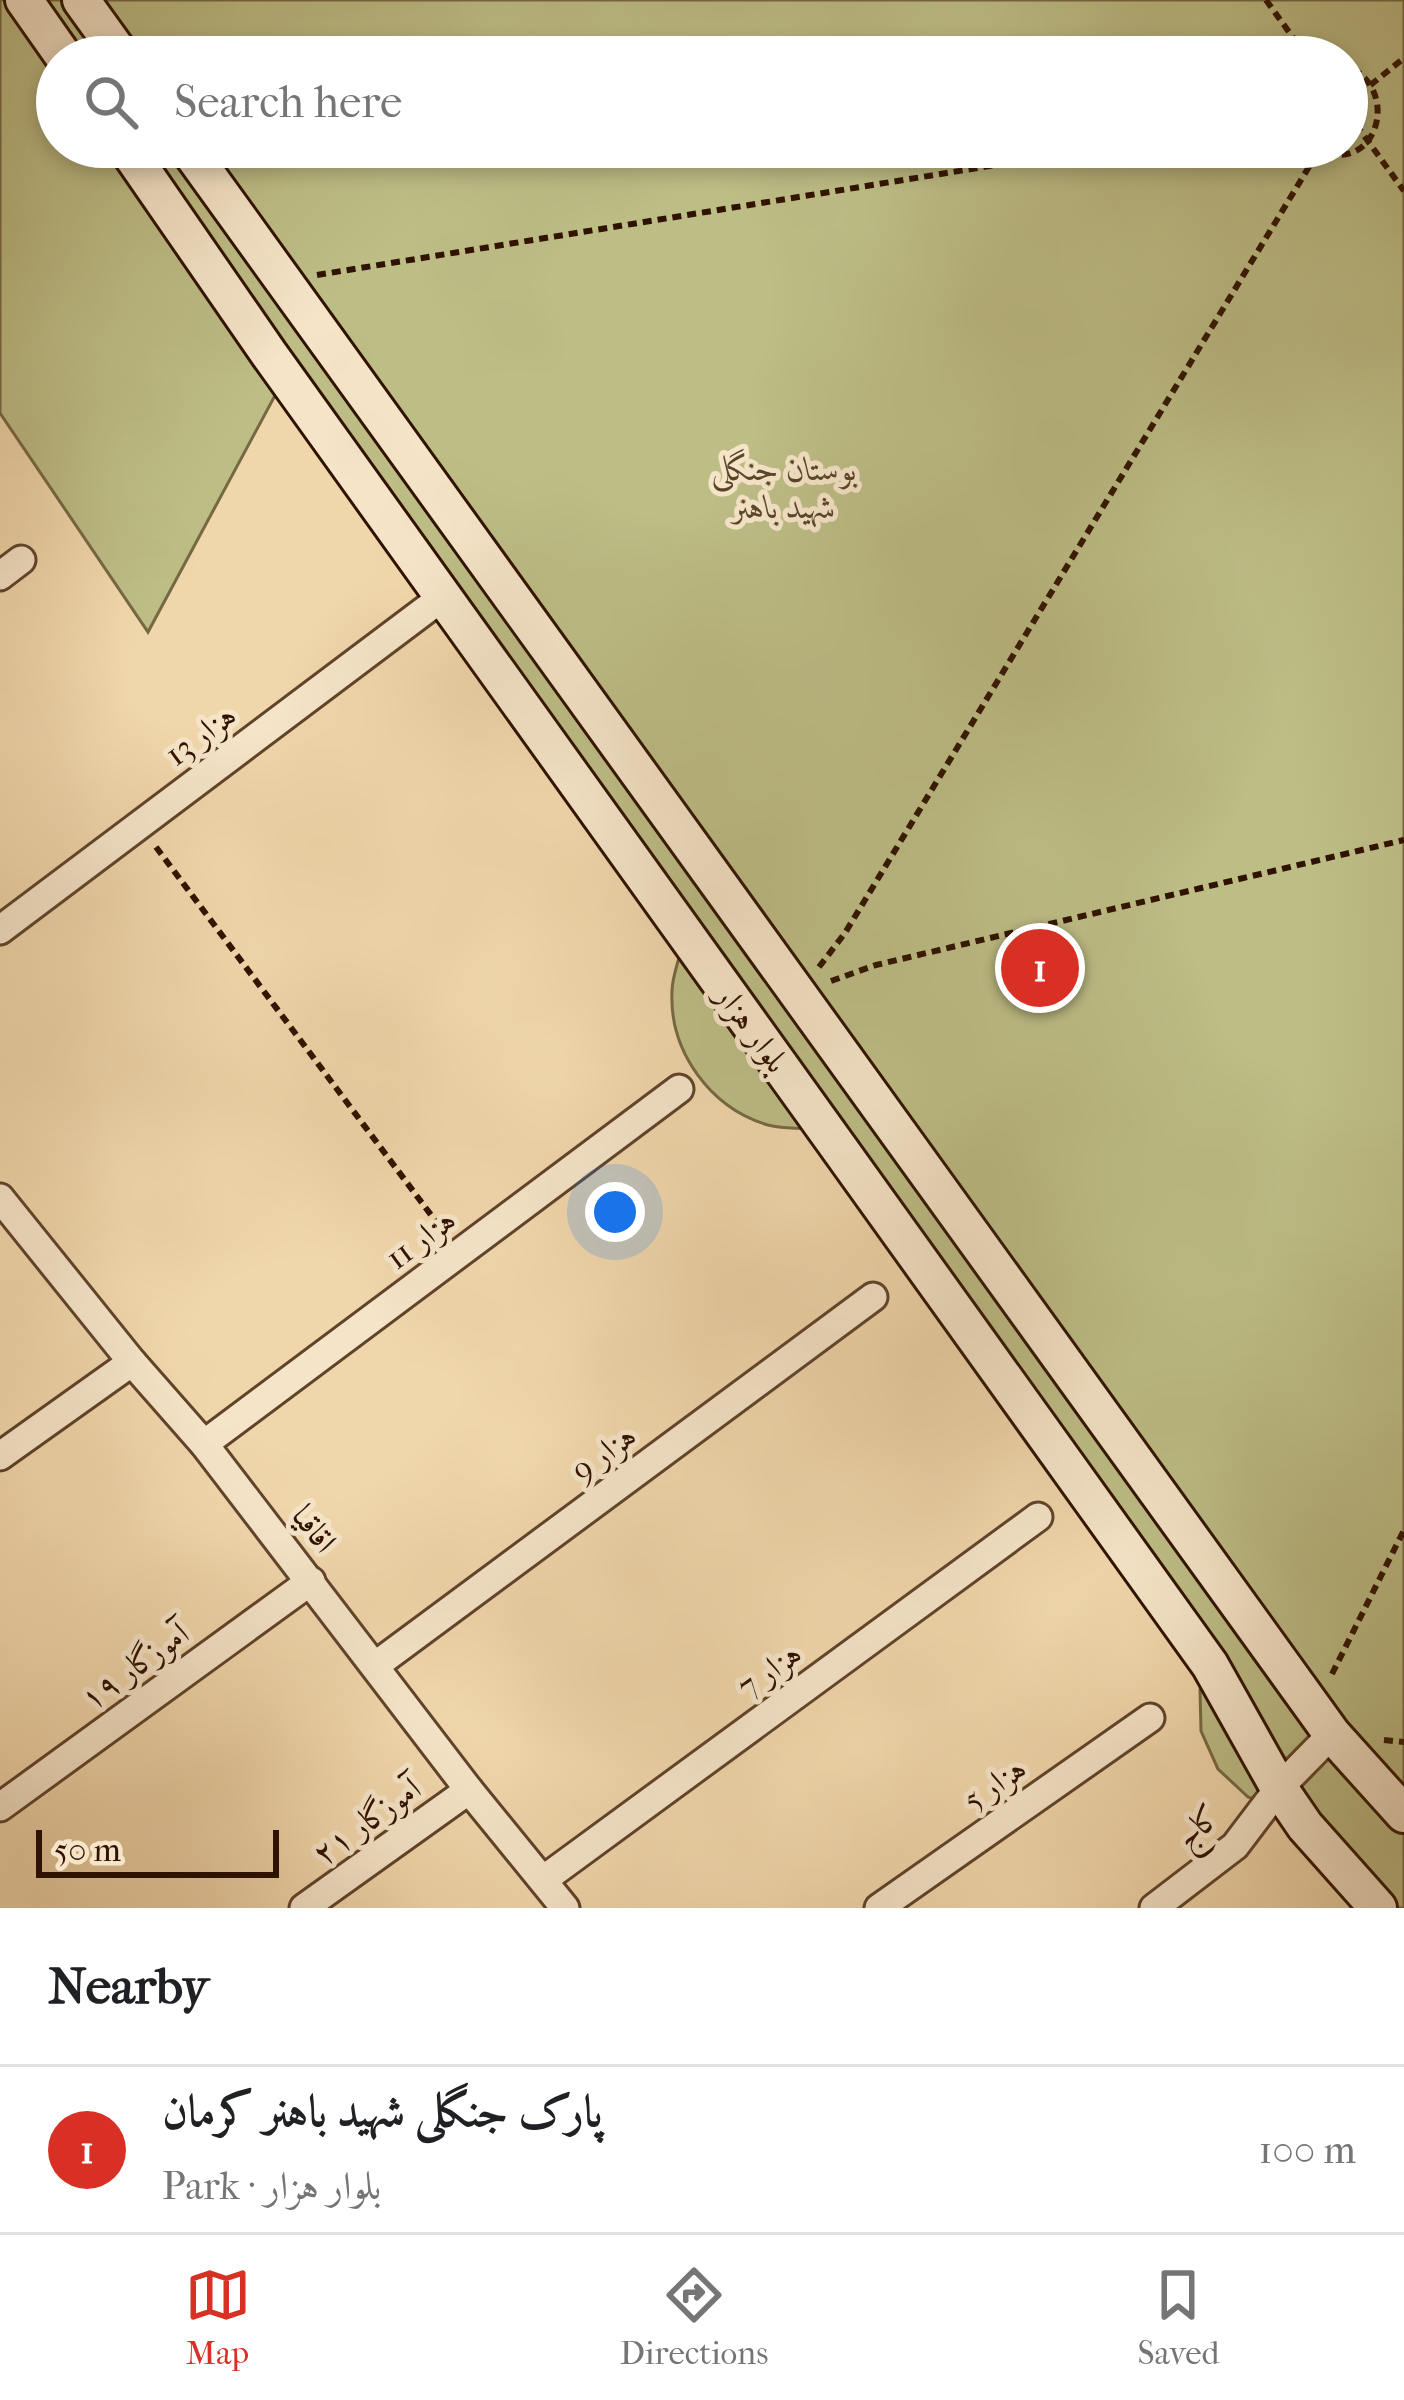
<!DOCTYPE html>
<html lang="en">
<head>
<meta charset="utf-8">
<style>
  body { margin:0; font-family:"IM FELL French Canon",Amiri,serif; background:#f6f6f6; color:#202124 }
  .scale { position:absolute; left:36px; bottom:30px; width:243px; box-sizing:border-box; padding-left:12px; border:6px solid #301200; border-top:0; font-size:33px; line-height:42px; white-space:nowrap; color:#301200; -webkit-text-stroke:9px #f5e4c8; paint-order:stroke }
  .you { position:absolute; left:615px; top:1212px; width:42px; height:42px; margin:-30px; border:9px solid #fff; border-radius:50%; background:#1a73e8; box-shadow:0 0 0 18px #1a73e833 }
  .badge { display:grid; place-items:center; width:78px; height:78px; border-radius:50%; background:#d93025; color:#fff; font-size:39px; font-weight:700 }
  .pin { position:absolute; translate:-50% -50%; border:6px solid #fff; box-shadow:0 3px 12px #0006 }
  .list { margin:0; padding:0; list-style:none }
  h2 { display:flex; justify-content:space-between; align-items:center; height:156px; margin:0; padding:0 48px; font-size:51px }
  h2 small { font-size:39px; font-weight:400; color:#757577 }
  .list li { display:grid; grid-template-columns:78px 1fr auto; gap:36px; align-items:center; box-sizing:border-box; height:168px; padding:0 48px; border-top:3px solid #e0e0e0 }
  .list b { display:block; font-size:45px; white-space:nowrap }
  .list p { margin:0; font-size:39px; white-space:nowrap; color:#757577 }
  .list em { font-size:39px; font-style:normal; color:#757577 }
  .icon { flex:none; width:66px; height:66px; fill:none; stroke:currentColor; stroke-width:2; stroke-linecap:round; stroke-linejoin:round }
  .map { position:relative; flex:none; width:1404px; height:1908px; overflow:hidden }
  .search { position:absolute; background:#fff; box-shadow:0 6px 18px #0003; left:36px; right:36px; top:36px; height:132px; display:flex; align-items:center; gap:30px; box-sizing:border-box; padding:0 42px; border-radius:66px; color:#757577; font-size:45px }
  .sheet { height:324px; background:#fff }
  nav { display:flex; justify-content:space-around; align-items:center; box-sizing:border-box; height:168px; border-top:3px solid #e0e0e0; background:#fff; font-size:33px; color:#757577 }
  nav a { display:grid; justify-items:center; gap:6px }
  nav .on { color:#d93025 }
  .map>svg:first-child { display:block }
</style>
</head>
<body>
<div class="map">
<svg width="1404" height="1908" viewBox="0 0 1404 1908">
  <rect width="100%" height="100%" fill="#f0d6ab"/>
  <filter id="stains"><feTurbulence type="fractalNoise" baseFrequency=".00167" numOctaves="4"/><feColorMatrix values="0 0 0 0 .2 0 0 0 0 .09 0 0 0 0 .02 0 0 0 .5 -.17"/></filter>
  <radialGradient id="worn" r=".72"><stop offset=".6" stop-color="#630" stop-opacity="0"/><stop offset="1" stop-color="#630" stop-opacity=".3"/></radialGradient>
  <path fill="#bdbd86" stroke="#766843" stroke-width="3" fill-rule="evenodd" d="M0,0H1404V1908H1394L1287,1811L1248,1797L1218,1769L1201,1731L1200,1690L1206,1671L814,1129C800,1128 782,1129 768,1125C710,1108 669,1051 672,991C672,977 679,960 682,946L279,388L148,632L0,413ZM57,57H1347V147H57Z"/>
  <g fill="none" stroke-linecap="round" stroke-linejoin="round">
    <defs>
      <g id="street">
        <polyline points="0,576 21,560"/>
        <polyline points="0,930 444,596"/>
        <polyline points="0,1198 132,1362 204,1444 469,1790 565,1908"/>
        <polyline points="204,1444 679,1089"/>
        <polyline points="0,1456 132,1362"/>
        <polyline points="376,1665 873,1297"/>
        <polyline points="0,1807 311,1581"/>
        <polyline points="543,1880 1038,1517"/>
        <polyline points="304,1908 469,1790"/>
        <polyline points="879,1908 1150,1718"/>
        <polyline points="1154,1908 1235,1846 1279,1788 1332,1734"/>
      </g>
      <g id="secondary">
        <polyline points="24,0 64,57"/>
        <polyline points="81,0 122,57"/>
        <polyline points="126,147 269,354 1210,1665 1279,1788 1305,1826 1378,1908"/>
        <polyline points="187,147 1332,1734 1404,1814"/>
      </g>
    </defs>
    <use href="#street" stroke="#60432b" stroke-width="33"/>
    <use href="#secondary" stroke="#301200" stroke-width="42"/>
    <g stroke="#301200" stroke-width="6" stroke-dasharray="9 6" stroke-linecap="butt">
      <polyline points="1266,0 1307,57"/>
      <polyline points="1347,104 1404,58"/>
      <polyline points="1347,112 1404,191"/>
      <path d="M1313,147C1375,182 1404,90 1347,66"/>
      <polyline points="317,275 1107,147"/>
      <polyline points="156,847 443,1231"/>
      <polyline points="819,967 845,933 1321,147"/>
      <polyline points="831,981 876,965 1404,840"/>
      <polyline points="1332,1674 1404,1530"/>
      <polyline points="1384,1740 1404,1742"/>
    </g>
    <use href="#street" stroke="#f5e4c8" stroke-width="27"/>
    <use href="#secondary" stroke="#f5e4c8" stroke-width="36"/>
  </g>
  <g text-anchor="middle" stroke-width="10" stroke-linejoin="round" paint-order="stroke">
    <g font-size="33" font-style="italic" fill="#5a4528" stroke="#f5e4c8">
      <text x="784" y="480">بوستان جنگلی<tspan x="784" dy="38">شهید باهنر</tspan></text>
    </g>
    <g font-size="33" fill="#301200" stroke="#f5e4c8">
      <text transform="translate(200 734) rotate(-37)" y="12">هزار 13</text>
      <text transform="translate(753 1028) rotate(54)" y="12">بلوار هزار</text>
      <text transform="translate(420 1238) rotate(-37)" y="12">هزار 11</text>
      <text transform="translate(603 1452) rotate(-37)" y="12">هزار 9</text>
      <text transform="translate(315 1528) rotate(52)" y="12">اقاقیا</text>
      <text transform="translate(134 1665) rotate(-36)" y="12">آموزگار ۱۹</text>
      <text transform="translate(769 1669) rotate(-36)" y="12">هزار 7</text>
      <text transform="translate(994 1783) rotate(-35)" y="12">هزار 5</text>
      <text transform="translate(366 1820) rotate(-36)" y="12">آموزگار ۲۱</text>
      <text transform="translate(1197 1826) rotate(-42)" y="12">کاج</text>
    </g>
  </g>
  <rect width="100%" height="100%" filter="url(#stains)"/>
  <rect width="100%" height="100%" fill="url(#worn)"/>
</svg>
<div class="scale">50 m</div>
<div class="you"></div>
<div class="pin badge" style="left:1040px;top:968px">1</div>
<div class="search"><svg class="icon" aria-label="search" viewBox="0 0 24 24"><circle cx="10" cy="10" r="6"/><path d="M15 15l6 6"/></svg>Search here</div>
</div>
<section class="sheet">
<h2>Nearby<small></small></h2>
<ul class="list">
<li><span class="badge">1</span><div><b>پارک جنگلی شهید باهنر کرمان</b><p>Park · بلوار هزار</p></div><em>100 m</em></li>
</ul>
</section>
<nav>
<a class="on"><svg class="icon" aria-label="map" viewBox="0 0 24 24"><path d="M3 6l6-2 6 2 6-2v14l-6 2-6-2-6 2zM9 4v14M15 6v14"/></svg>Map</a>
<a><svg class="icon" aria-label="directions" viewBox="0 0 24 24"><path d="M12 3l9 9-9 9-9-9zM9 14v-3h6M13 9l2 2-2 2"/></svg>Directions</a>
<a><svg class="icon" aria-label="saved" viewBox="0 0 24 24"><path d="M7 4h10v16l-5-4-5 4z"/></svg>Saved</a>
</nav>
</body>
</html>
